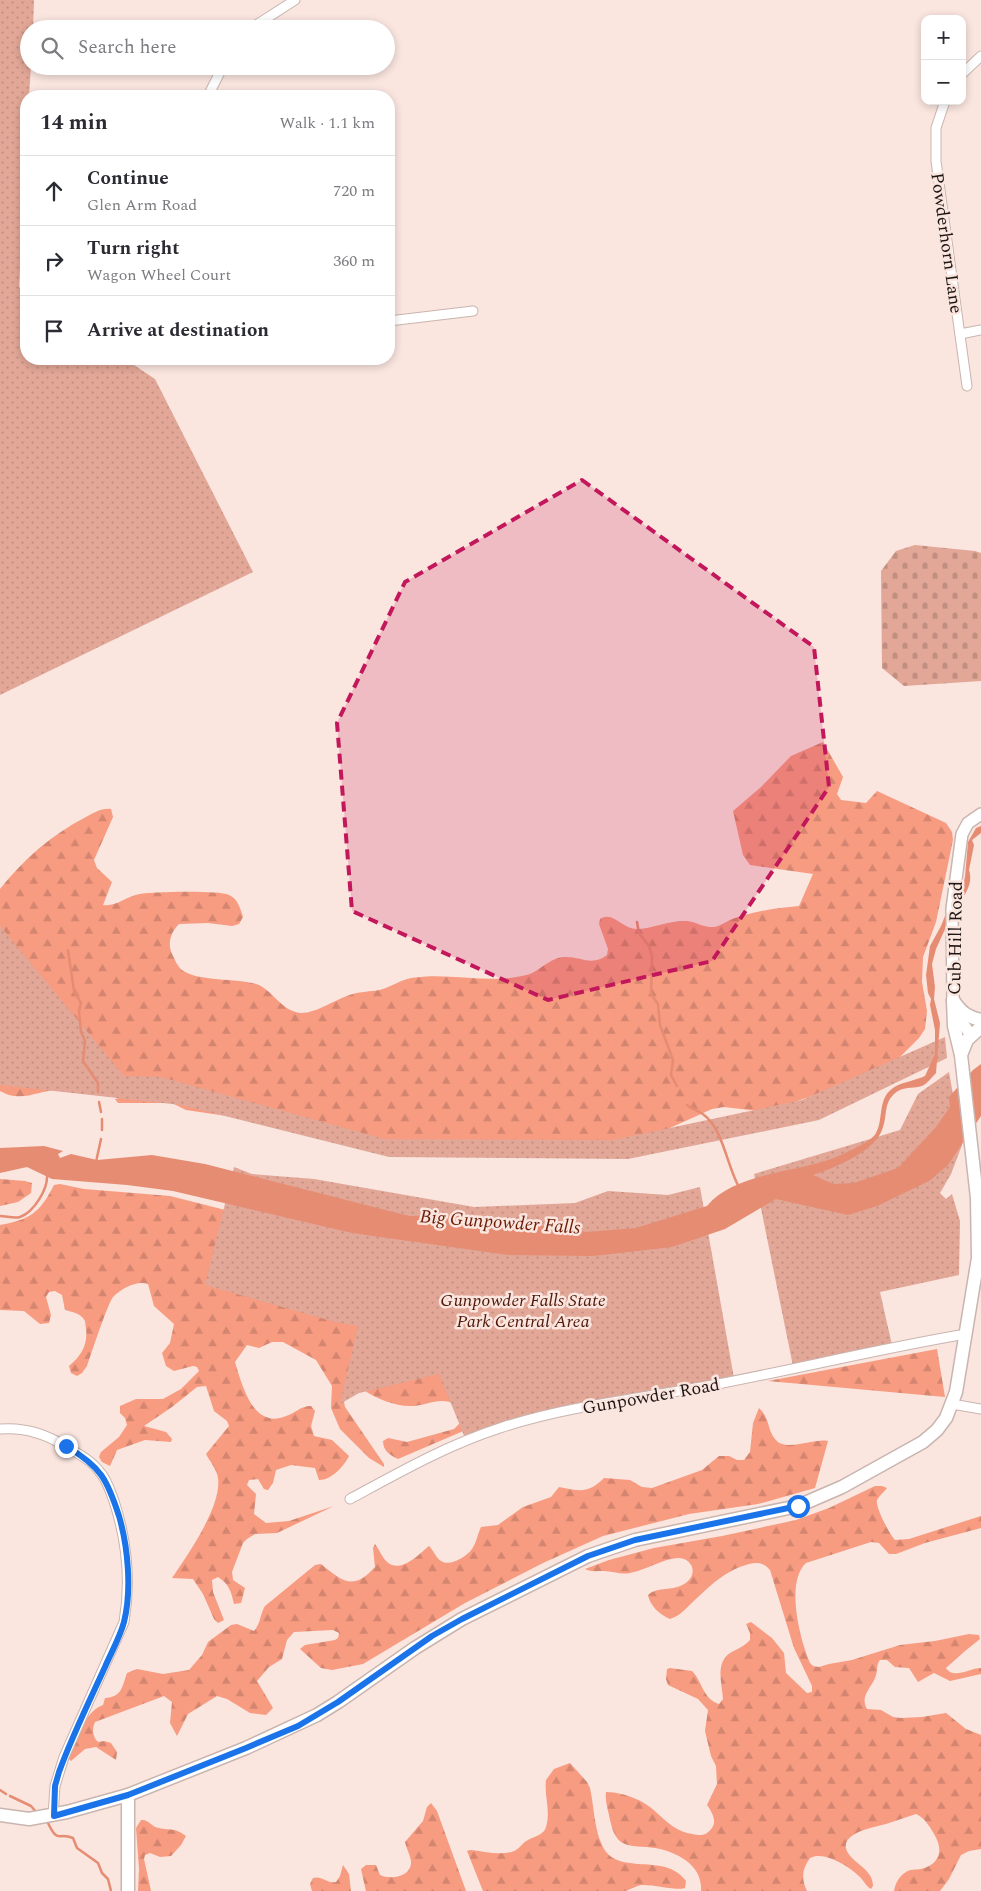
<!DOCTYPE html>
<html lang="en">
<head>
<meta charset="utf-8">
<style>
  body { margin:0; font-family:Spectral,serif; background:#f7f7f7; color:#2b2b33 }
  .controls { position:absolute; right:15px; top:15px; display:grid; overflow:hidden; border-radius:10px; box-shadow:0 2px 8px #0003 }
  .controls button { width:45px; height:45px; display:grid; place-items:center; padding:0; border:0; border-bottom:1px solid #e1e1e2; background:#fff; color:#2b2b33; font:25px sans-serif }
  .stop { position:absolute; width:15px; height:15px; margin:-11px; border:4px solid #1a73e8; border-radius:50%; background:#fff }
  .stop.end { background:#1a73e8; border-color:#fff; box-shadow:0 1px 5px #0008 }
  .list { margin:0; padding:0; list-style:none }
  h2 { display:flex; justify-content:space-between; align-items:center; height:65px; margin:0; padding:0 20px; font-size:21px }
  h2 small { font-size:16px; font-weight:400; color:#7c7c81 }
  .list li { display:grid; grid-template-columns:32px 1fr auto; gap:15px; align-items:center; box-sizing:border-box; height:70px; padding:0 20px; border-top:1px solid #e1e1e2 }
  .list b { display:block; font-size:19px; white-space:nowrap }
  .list p { margin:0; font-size:16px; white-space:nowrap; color:#7c7c81 }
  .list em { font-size:16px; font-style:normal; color:#7c7c81 }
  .icon { flex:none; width:28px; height:28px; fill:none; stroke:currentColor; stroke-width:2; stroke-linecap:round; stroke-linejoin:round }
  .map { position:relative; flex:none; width:981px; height:1891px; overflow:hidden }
  .search { position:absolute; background:#fff; box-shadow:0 2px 8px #0003; left:20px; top:20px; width:375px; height:55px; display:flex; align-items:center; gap:12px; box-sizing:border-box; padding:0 18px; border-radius:28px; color:#7c7c81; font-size:19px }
  .panel { position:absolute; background:#fff; box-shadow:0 2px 8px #0003; left:20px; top:90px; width:375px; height:275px; border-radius:20px }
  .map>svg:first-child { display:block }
</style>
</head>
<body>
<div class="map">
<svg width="981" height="1891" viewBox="0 0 981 1891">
  <defs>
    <pattern id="forest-firs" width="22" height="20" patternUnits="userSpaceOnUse" patternTransform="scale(1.25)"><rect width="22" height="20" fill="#f79b81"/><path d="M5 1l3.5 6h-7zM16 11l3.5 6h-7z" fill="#d3856f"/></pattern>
    <pattern id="cemetery-stones" width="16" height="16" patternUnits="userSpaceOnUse" patternTransform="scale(1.25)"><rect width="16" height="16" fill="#e2a797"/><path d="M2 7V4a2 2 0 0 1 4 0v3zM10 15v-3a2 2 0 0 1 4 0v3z" fill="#c18f81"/></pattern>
    <pattern id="park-dots" width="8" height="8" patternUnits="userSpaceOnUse" patternTransform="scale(1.25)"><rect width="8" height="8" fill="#e2a797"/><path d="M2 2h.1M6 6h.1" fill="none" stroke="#c18f81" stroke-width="1.8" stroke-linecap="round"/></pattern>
  </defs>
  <rect width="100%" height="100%" fill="#fae5df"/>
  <g fill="url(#forest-firs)">
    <path d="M823,742L843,777L837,794L841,800L866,803L877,791L946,823L952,832L953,840L936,922L923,957L922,982L927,1011L925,1029L919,1038L896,1061L881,1072L780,1107L758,1111L724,1107L712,1109L641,1141L562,1153L333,1138L301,1127L186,1110L172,1103H118L115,1099L123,1097C103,1095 82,1091 61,1090C38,1089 23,1104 0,1091V889C24,859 51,835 86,817C94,813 101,808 111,809L113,817L94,860L97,868L112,882L103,905C116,907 127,896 140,894C153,892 218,890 229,895C238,899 240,908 243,917L239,924L232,926L208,923L179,924C171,932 167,943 172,954C175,960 178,967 182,970C198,982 237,978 256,984C272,989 280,1010 300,1013C316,1014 337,998 353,994C362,991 373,992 383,989C392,986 401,980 411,978C447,972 482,983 516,977C522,976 529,975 534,972C543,967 553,957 564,957C581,956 591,967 607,955L608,949L599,924L600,919C613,910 623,930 638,929C654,928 670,920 687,921C696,922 705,928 714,927C721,926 728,920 735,918C756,911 777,908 799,906L813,874L750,865L743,855L733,811L761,787L791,756Z"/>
    <polygon points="0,1179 25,1181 32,1183 31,1193 18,1202 0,1206"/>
    <path d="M60,1184L84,1189L170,1196L289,1226L489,1420L398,1459C390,1455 383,1451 383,1441L388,1438L407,1442L454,1429L461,1422L456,1404C438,1396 428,1406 410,1406C394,1406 378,1399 365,1391L349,1395L344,1402L345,1407L384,1464V1467L369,1458L340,1429L331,1408L332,1386L316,1360L283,1342H272L259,1348L247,1345L235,1362C242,1385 253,1430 286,1416C296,1413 300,1406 311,1406L315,1411L311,1426L314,1436L332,1440L349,1456C344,1466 332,1480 319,1480L315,1468L291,1465L276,1470L273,1483L268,1490L264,1489L258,1479L249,1480L247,1485L256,1494L254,1514L266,1523L289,1521L334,1506L277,1533L255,1534L247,1539L243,1543L232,1572L233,1580L245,1588L241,1603L234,1604C231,1591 229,1584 218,1577L212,1580L213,1592L224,1620L218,1623L214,1619L203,1594L193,1579L172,1578C187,1556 226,1501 217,1474C215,1467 209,1460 206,1454L229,1426L227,1421L214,1411L206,1386L197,1387L172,1407L144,1426L166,1432L172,1439L171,1442L145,1440L117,1450L110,1466L102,1462L99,1457L101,1452L119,1437L127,1425L125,1418L120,1413V1406L136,1399H163L181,1389L199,1371L197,1367L193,1366L174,1371L166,1366L162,1353L170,1343L174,1324L154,1306L148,1284C137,1280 122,1288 113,1297C108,1303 91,1354 87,1366L82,1373L77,1376L71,1373L69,1366C81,1356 88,1345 86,1329C86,1328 85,1321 85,1321C81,1313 72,1312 65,1310L62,1295L55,1291L49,1292L46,1297L51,1315L49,1323L40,1324L24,1311L0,1310V1225C29,1220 40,1213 54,1185Z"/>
    <polygon points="937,1349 945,1397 768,1381"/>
    <path d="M759,1408C770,1418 767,1429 775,1439C785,1453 813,1438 828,1441L815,1488L758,1504L689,1514L603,1536L543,1563L465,1603L363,1664L332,1670L321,1668L300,1649L305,1645L335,1640L338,1638L339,1633L333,1630L294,1632L287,1640L282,1659L269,1667L257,1681L273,1708L266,1715L250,1713L227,1699L217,1696L188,1714L177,1736L170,1723L172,1702L164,1696L95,1722C92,1729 92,1736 98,1742L104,1741L111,1743L117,1752L116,1760L96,1747L85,1749L71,1761L68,1758C75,1741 85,1711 103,1705L105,1698C122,1697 122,1687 127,1673L137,1669L163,1674L189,1670L202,1655L208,1642L231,1625L237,1624L254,1631C261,1623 260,1614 265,1606L315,1565L321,1564C343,1582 353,1591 375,1567L373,1548L375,1544C379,1549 382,1557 386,1561C400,1575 418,1555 429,1546C434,1551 436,1558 441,1561C450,1567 466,1557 472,1549C476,1544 478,1533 481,1527L498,1525L523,1507L551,1497L559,1487C580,1491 588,1494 604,1478L630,1480L642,1487L652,1488L702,1470L719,1456H729L737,1460H744L750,1452L753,1423Z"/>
    <path d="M875,1486H882L887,1488C884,1492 879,1496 877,1500C875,1507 890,1535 895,1540L909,1539L981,1516V1528L925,1543L896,1554H889L879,1543L871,1542L806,1563C785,1582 800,1640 810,1663L813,1666L819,1667L829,1664L852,1660L900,1645L935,1641L969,1634L979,1635L980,1639L965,1651L946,1668C954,1680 969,1668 981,1668V1674L950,1681L934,1673L918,1682L909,1668L895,1667L887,1660H880C876,1665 878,1669 876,1675C873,1687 859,1695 867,1709L881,1710L893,1717L901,1718L922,1717L946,1713L966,1729L981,1735V1849L969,1851L961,1855L949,1879L940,1891H894C895,1884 899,1876 906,1872C910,1869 915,1870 921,1869C940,1864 944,1850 934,1834C930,1827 924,1817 916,1814C906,1817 896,1821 886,1824C876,1827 836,1833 848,1853C856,1865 873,1870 873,1886L871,1889C866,1886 864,1881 860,1877C850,1867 824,1850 810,1858C802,1869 801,1879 807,1891H701C703,1865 677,1852 655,1848C644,1846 631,1848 621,1842C613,1836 611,1824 609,1815C607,1807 605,1799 606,1792C616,1792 627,1795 636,1799C659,1808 665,1829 692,1834C697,1835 703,1836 707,1833C710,1831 714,1826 714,1823C715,1817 710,1809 707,1805L717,1784L716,1766L711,1756L705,1731L708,1710L698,1699L668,1685L666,1679L667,1669L670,1668L692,1671C702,1681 703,1699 719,1704L723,1699C722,1684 715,1663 730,1653C737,1649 745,1646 750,1640V1633L746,1624L751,1622L772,1638L784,1653L786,1673L807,1693L812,1692V1686L794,1648L770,1570C764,1563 758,1562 749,1564C727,1570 714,1582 697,1598C688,1606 682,1615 670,1619C660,1615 650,1606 648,1595C657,1586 675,1592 687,1582C698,1573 692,1558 678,1558C662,1559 646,1570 630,1573C622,1575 612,1571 604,1571C597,1571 590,1572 585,1569L609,1560L654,1548L722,1536L796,1520L829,1508Z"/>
    <path d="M570,1763L587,1782L590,1788C594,1806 594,1828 602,1845C616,1878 665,1851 686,1881L685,1888C679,1891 652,1884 641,1885C636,1886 631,1889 626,1891H483L467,1851L470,1850C483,1851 504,1857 516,1850C521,1847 523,1842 528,1840C535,1836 544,1835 546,1827C551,1811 544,1796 546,1780L554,1769Z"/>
    <path d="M431,1803L437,1811L466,1891H366L361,1869L366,1865H376L380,1875C391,1880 412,1877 411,1861C410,1854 406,1848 405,1842L423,1821L427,1807Z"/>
    <path d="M141,1820C149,1819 151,1827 159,1828C171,1831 174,1827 186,1836L181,1845L171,1856L160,1857L150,1853L145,1855L144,1859L151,1891H138L139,1869L136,1828Z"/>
    <path d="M343,1865L349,1874L351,1891H312L310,1884L313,1878C321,1875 328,1884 336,1882L340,1876Z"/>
  </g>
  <polygon fill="url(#cemetery-stones)" points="915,545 975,551 981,553 981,681 904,686 882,668 881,571 896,551"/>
  <g fill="url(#park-dots)">
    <polygon points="0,0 34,0 33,29 29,29 29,66 31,66 29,96 26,96 26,157 19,287 26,292 26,359 125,359 155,379 253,572 0,695"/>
    <polygon points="0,926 124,1076 161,1077 384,1139 613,1140 802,1100 945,1037 947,1058 819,1120 628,1159 389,1157 181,1105 0,1085"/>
    <polygon points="949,1072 962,1145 951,1174 940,1193 946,1199 952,1194 960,1221 959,1275 880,1292 892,1345 793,1366 754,1174 900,1130 918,1094"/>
    <polygon points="234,1167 252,1174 314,1179 474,1207 575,1203 608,1191 668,1195 700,1187 734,1378 592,1405 465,1438 439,1374 359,1393 340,1404 358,1326 335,1322 205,1285"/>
  </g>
  <path fill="#e68c73" d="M981,826V833L972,840L974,845L969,870C973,881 967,891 962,899L964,905L956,916L947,921L946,927L936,949L932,964L935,987L934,999L940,1023L936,1073C932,1077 927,1084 922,1086C911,1089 901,1086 893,1095C884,1104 887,1116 883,1127C877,1151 834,1168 813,1175L833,1184L854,1183L898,1168L936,1127L950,1107L949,1097L973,1070L981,1064V1116L948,1165L929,1181L877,1206L848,1215L776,1199L725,1229L672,1247L593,1256L508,1255L352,1233L173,1191L127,1185L52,1179L27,1167L0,1173V1148L44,1146L63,1151L58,1154L60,1158L71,1154L97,1160L152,1155L205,1164L409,1216L462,1215L587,1232L636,1228L707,1206C737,1169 807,1174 847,1152C854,1149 873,1140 876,1133C884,1119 877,1099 893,1088C899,1083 917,1080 925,1076L935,1054V1030L930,1005L931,999L928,993L926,975L930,946L941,926L945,916L959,901L965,877L968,842L976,828Z"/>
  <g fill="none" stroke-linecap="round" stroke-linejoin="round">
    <g stroke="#e68c73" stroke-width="2.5">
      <polyline points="637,922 639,933 649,946 652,956 651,994 658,1004 660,1025 673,1060 671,1075 677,1086"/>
      <polyline points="68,950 74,991 81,1003 79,1011 81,1032 85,1041 83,1061 98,1083 98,1092"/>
      <polyline points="99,1102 101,1112"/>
      <path d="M687,1105C692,1109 699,1111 704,1115C723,1129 727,1166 739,1187"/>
      <polyline points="102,1119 102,1130"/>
      <polyline points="96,1162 101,1139"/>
      <path d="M0,1216C6,1216 15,1219 20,1217C34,1212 48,1189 47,1175"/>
      <polyline points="0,1790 6,1794"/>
      <polyline points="10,1796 31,1806 37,1813"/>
      <path d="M48,1823C58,1844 58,1832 73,1838L77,1848L98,1863L102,1873L108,1879L111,1891"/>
    </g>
    <defs>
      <g id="minor">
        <polyline points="250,29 295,0"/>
        <polyline points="962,74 981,56"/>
        <polyline points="208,96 223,66"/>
        <polyline points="945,101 936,128 936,161 967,386"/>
        <polyline points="389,321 473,311"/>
        <polyline points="960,334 981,330"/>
        <polyline points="952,1404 981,1409"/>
        <path d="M0,1429C23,1427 46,1434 65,1446C77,1453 91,1460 99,1471C107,1479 110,1491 114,1501C127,1541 131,1581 124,1622L64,1757L55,1786L53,1816"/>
        <path d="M350,1499C398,1473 447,1445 500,1428C569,1405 647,1398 718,1384C801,1368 883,1348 966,1334"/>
      </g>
      <polyline id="tertiary" points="971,1035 957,1016 953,1000 952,909 962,834 968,823 981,814"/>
      <g id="secondary">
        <polyline points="953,1000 954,1026 961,1055"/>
        <path d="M953,1000C961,1012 967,1017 981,1020"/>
        <polyline points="0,1815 29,1819 67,1812 128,1795 246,1748 317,1715 338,1702 415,1648 462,1619 588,1556 635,1540 798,1506 842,1487 923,1442 937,1430 946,1418 956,1392 978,1258 977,1198 961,1055 967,1040 981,1027"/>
        <polyline points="128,1891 128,1795"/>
      </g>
    </defs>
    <use href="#minor" stroke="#c9b5af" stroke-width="11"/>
    <use href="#tertiary" stroke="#c9b5af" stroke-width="14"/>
    <use href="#secondary" stroke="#c9b5af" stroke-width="15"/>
    <use href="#minor" stroke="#fff" stroke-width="9"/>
    <use href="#tertiary" stroke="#fff" stroke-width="11"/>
    <use href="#secondary" stroke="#fff" stroke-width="12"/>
  </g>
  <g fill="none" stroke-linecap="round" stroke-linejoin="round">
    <path stroke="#1a73e8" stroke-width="6" d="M66,1446C101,1467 107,1479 119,1516C128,1547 132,1590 124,1622C120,1637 111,1653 105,1667C89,1702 72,1736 59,1772L55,1786L54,1816L128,1795L246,1748L298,1726L338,1702L432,1636L462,1619L588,1556L635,1540L798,1506"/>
  </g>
  <path fill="#c2185b" fill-opacity="0.2" stroke="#c2185b" stroke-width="4" stroke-dasharray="10 6" stroke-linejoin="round" d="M582,480L814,647L829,787L712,961L548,1000L352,911L337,723L405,582Z"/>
  <g text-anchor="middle" stroke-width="5" stroke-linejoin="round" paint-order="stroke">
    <g font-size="18" fill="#1d1614" stroke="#fae5df">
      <text transform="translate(947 243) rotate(82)" y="6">Powderhorn Lane</text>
      <text transform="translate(955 938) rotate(-89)" y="6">Cub Hill Road</text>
      <text transform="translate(651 1396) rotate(-10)" y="6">Gunpowder Road</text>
    </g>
    <g font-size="18" font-style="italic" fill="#501808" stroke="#fae5df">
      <text x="523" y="1306">Gunpowder Falls State<tspan x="523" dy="21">Park Central Area</tspan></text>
    </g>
    <g font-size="19" font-style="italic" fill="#6c1c04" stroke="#fae5df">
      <text transform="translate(500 1221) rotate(4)" y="7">Big Gunpowder Falls</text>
    </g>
  </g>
</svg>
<div class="controls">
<button>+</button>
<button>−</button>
</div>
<div class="stop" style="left:798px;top:1506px"></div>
<div class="stop end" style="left:66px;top:1446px"></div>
<div class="search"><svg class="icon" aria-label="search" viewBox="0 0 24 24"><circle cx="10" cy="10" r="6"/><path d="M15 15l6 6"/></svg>Search here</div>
<section class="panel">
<h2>14 min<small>Walk · 1.1 km</small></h2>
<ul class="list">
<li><svg class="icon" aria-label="ahead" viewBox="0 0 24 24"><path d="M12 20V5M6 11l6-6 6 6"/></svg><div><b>Continue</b><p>Glen Arm Road</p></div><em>720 m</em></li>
<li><svg class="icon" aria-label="right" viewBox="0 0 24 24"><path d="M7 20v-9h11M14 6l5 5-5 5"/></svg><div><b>Turn right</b><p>Wagon Wheel Court</p></div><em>360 m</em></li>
<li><svg class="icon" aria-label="arrive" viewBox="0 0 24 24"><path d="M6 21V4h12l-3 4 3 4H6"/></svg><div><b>Arrive at destination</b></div></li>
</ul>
</section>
</div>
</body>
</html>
